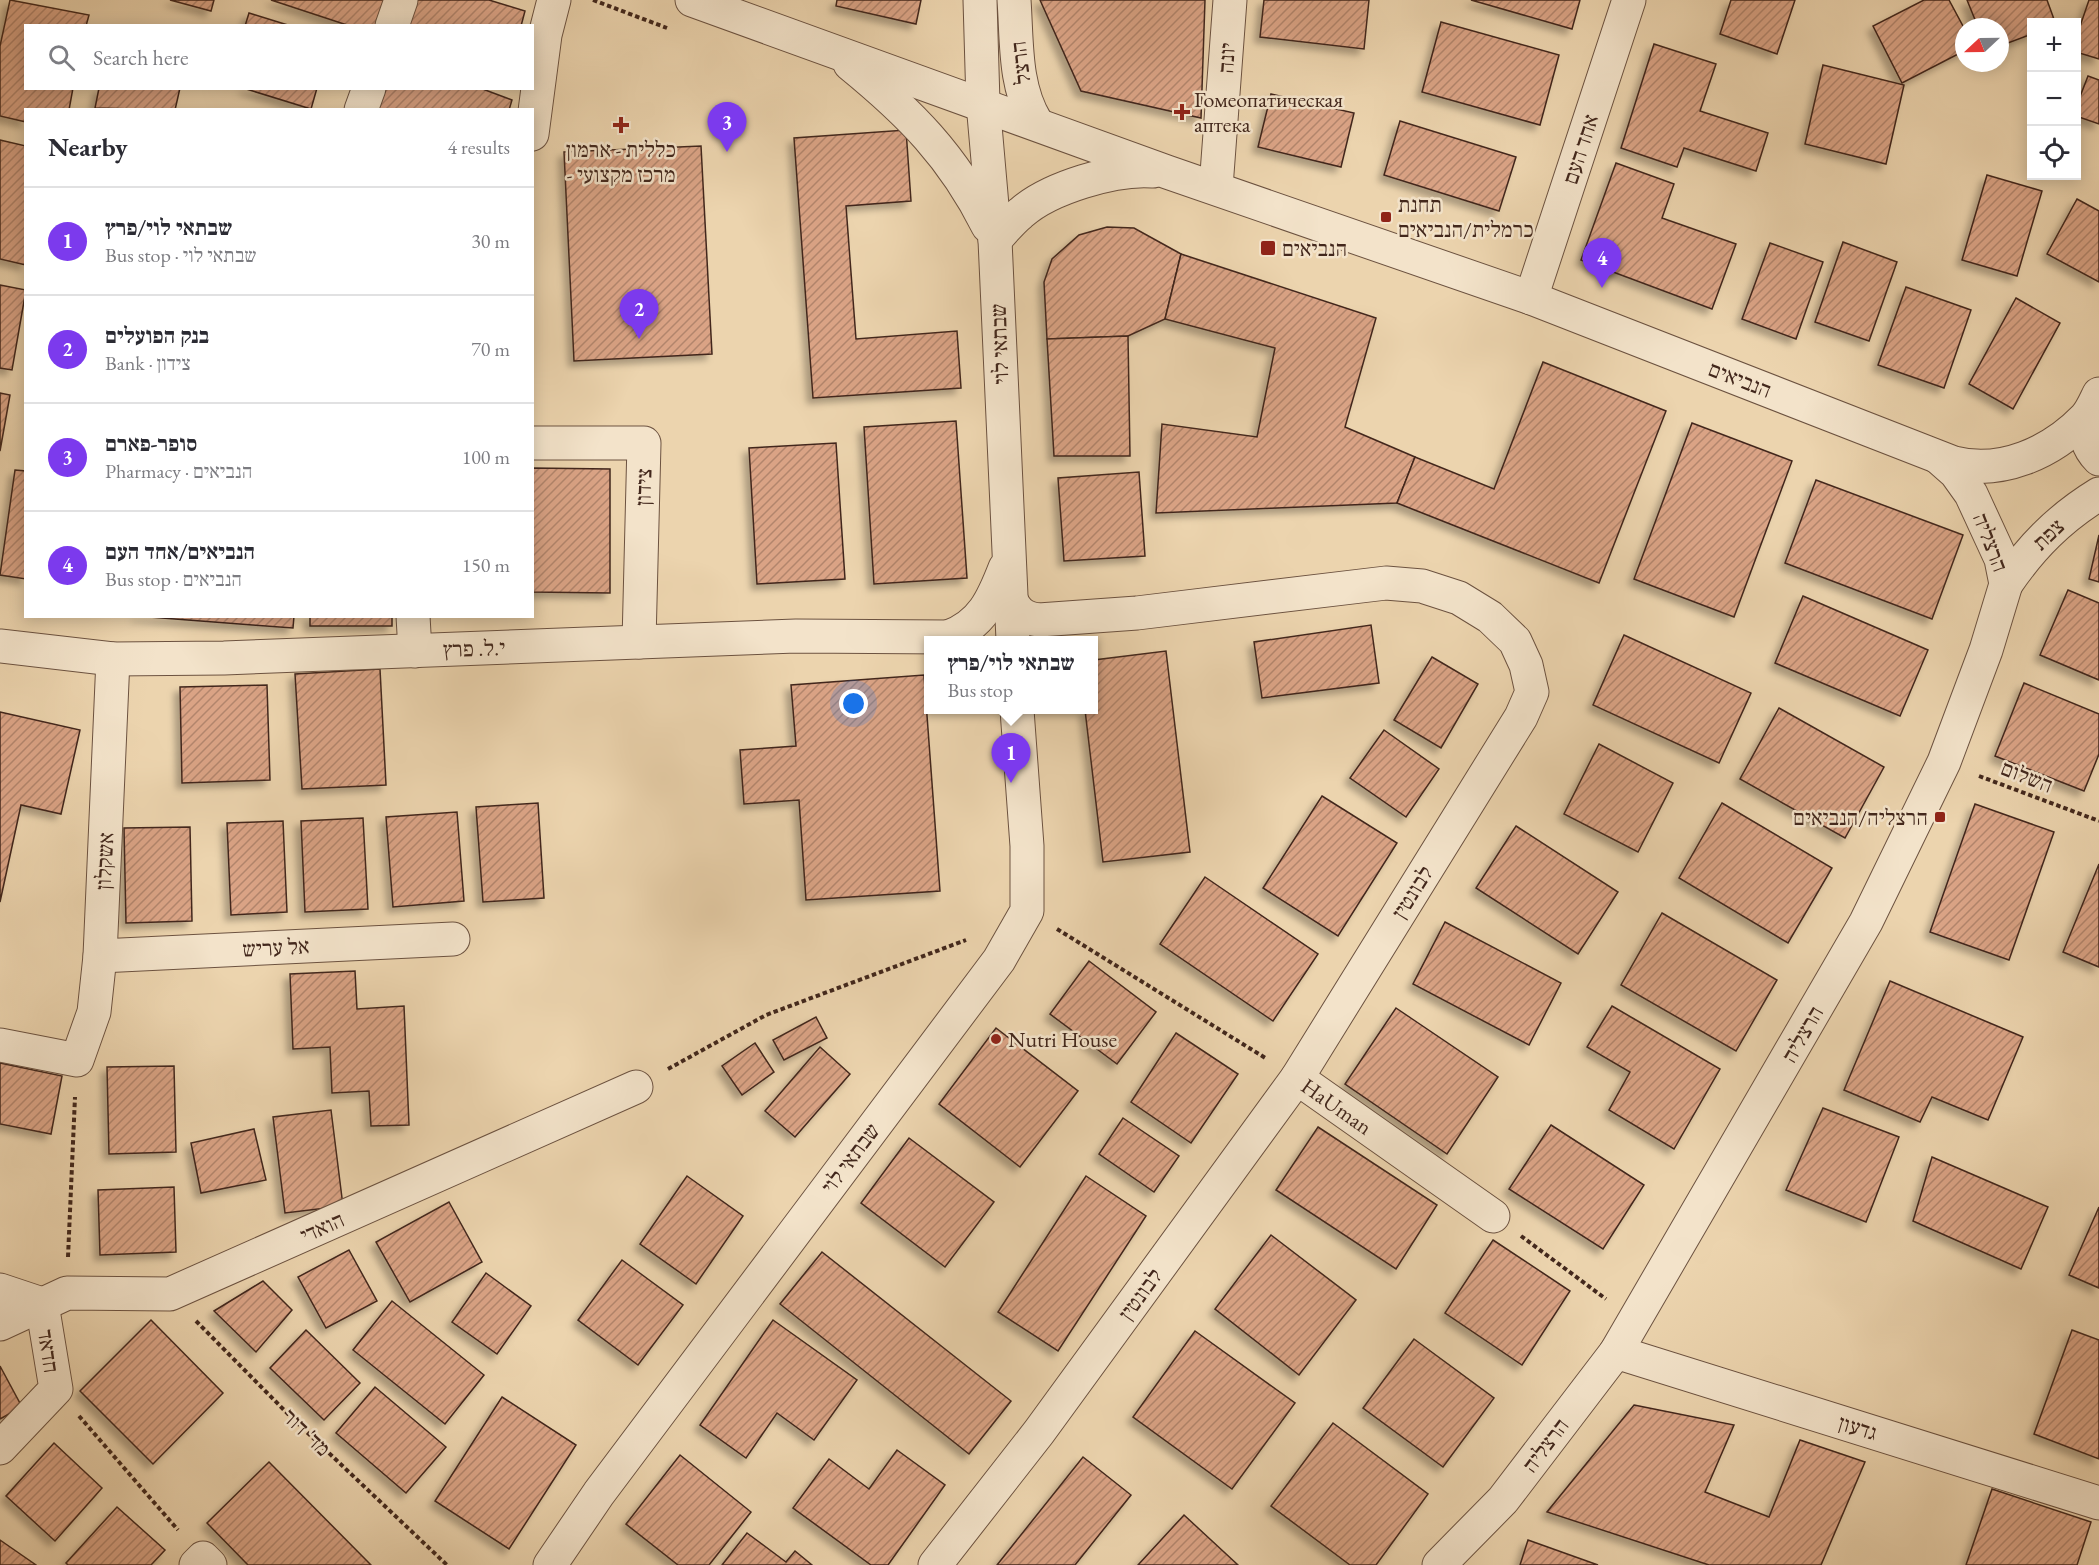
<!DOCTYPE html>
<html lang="en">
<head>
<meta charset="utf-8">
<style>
  body { margin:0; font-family:"EB Garamond","Frank Ruhl Libre",serif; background:#f7f7f7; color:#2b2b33 }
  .controls { position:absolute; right:18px; top:18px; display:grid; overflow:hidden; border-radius:0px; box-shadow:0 3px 15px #0003 }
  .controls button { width:54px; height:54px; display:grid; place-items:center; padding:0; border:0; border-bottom:2px solid #e1e1e2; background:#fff; color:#2b2b33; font:30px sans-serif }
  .compass { position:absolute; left:1955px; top:18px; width:54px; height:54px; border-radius:50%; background:#fff; box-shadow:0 3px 15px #0003; rotate:248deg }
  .you { position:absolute; left:854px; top:704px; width:21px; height:21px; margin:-15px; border:4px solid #fff; border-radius:50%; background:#1a73e8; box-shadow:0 0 0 9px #1a73e833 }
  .badge { display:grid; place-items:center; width:39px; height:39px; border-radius:50%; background:#7c3aed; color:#fff; font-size:20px; font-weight:700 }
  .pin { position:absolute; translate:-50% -50px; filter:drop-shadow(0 2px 3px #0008) }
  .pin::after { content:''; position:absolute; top:32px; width:21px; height:18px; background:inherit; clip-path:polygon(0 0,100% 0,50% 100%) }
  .popup { position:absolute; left:924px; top:636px; width:174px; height:78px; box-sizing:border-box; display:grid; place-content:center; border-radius:0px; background:#fff; filter:drop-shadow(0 2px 4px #0005); font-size:20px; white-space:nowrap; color:#7c7c81 }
  .popup b { font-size:22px; color:#2b2b33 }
  .popup::after { content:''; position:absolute; left:50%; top:100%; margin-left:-12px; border:12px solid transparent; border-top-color:#fff }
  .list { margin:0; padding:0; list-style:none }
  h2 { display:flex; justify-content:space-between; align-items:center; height:78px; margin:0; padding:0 24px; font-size:26px }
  h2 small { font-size:20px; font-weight:400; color:#7c7c81 }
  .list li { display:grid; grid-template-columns:39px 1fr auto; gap:18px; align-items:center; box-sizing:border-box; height:108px; padding:0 24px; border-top:2px solid #e1e1e2 }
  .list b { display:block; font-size:22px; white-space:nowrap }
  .list p { margin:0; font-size:20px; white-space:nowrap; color:#7c7c81 }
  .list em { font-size:20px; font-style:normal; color:#7c7c81 }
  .icon { flex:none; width:33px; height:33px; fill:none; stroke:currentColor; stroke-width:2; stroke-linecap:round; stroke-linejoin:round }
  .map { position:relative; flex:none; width:2099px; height:1565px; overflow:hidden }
  .search { position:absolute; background:#fff; box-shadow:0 3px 15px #0003; left:24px; top:24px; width:510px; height:66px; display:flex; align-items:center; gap:15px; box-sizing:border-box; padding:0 21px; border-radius:0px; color:#7c7c81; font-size:22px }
  .panel { position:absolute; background:#fff; box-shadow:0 3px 15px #0003; left:24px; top:108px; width:510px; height:510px; border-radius:0px }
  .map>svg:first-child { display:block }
</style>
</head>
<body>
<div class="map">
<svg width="2099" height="1565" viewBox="0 0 2099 1565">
  <defs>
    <pattern id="building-hatch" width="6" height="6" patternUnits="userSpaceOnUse" patternTransform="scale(1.5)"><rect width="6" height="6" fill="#daa385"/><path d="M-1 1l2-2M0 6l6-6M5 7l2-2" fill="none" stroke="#b2856c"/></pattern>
    <filter id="shadow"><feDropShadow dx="-5.5" dy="5.5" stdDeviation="3" flood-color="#0004"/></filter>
  </defs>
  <rect width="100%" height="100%" fill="#ecd4ae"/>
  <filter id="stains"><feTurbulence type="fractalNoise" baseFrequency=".00333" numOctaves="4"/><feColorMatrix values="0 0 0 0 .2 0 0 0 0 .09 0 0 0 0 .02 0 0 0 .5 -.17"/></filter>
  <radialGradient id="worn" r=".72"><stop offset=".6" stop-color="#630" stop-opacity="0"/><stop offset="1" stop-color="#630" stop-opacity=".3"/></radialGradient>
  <g fill="url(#building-hatch)" stroke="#42271c" stroke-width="1.5" filter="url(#shadow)">
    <polygon points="10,0 89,15 86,26 26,26 26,88 73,88 69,110 26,110 26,122 0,116 0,46"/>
    <polygon points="170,0 214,0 211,11"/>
    <polygon points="271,0 384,0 376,26 350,26"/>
    <polygon points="415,0 489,0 525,11 521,26 407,26"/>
    <polygon points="837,0 921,0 916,24 836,6"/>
    <polygon points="1040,0 1205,0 1201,118 1081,91"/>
    <polygon points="1264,0 1369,0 1364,49 1260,37"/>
    <polygon points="1471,0 1580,0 1572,29"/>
    <polygon points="1731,0 1795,0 1777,54 1720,34"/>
    <polygon points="1924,0 1949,0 1964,28 1964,51 1902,83 1873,26"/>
    <polygon points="1967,0 2047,0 2055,22 2032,22 2032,34 2000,46 2000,27 1978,27"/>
    <polygon points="2089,0 2099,0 2099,59 2076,52 2076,38"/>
    <polygon points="249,13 291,26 245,26"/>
    <polygon points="1441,22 1559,55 1540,125 1422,92"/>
    <polygon points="1654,44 1716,64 1700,111 1768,133 1756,171 1684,148 1677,167 1621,148"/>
    <polygon points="1823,65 1904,85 1886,164 1805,144"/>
    <polygon points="2088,76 2099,80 2099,124 2076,116 2076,107"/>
    <polygon points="99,88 180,88 175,110 95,108"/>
    <polygon points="243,88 317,88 311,109"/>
    <polygon points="386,88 480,88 512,100 509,110 378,110"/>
    <polygon points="1271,94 1354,113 1341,167 1258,147"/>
    <polygon points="1400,121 1516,157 1499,211 1384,175"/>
    <polygon points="906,130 911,201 846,206 856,339 957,331 961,388 813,398 794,138"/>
    <polygon points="0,140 26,146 26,265 0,259"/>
    <polygon points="701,146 712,354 574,361 564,152"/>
    <polygon points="1616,163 1674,184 1662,218 1736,244 1712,309 1581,260"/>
    <polygon points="1987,175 2042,191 2017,276 1962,260"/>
    <polygon points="2077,199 2099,211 2099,282 2047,254"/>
    <polygon points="1107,227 1134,228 1181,254 1165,319 1128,336 1047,339 1044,282 1052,259 1079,235"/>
    <polygon points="1843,242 1897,262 1869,341 1815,322"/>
    <polygon points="1770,243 1823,262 1796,339 1742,319"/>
    <polygon points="1181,254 1376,318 1345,427 1415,457 1397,503 1156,513 1162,424 1257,437 1275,348 1165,319"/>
    <polygon points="0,285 26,290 12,370 0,368"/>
    <polygon points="1906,287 1971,310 1944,388 1878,365"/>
    <polygon points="2016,298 2060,323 2013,409 1969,384"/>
    <polygon points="1128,336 1130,456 1054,456 1047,339"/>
    <polygon points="1543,362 1666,411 1599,583 1397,503 1415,457 1494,489"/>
    <polygon points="0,393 10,395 0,451"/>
    <polygon points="956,421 967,578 874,584 864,427"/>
    <polygon points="1692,423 1792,461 1734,617 1634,579"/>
    <polygon points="836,443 845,579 757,584 749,448"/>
    <polygon points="532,468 610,469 610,593 532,592"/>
    <polygon points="15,470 26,471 26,579 0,575"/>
    <polygon points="1139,472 1145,556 1064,561 1058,478"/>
    <polygon points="1816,480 1963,535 1932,619 1785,563"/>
    <polygon points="2099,535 2099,582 2089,579"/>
    <polygon points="2068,590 2099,603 2099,680 2040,655"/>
    <polygon points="1803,596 1928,650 1900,716 1775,663"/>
    <polygon points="136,616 294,616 293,628"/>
    <rect x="310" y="616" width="82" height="10"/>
    <polygon points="1371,625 1379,683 1262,698 1254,642"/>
    <polygon points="1624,635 1751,693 1719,763 1593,705"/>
    <polygon points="1166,651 1190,852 1103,862 1085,710 1094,710 1094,660"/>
    <polygon points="1432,657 1478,684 1441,748 1394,720"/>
    <polygon points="380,669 386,785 302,789 295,674"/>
    <polygon points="924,675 940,891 806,900 799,800 744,804 740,750 796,746 791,685"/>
    <polygon points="2024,683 2099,714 2099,754 2084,791 1995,756"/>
    <polygon points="267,685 270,780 182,783 180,687"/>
    <polygon points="1779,708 1884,767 1845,838 1740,779"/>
    <polygon points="0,712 80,730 61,814 21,805 0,902"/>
    <polygon points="1384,730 1439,769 1406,817 1350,778"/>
    <polygon points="1599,744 1673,783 1638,852 1564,814"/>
    <polygon points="1322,796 1397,843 1338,936 1263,888"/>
    <polygon points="538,803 544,898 483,902 476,807"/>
    <polygon points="1722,803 1832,868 1788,943 1679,878"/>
    <polygon points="1975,804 2054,832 2009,960 1930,932"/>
    <polygon points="457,812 464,901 393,907 386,817"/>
    <polygon points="363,818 368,909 305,912 301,821"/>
    <polygon points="283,821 287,912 231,915 227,823"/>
    <polygon points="1516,826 1618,892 1578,954 1476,888"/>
    <polygon points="190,827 192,921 126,923 124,828"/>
    <polygon points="2099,864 2099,967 2063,952"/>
    <polygon points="1205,877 1318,954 1273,1021 1160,944"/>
    <polygon points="1662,913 1777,980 1736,1051 1621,985"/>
    <polygon points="1445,922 1561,983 1529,1045 1413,984"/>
    <polygon points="1089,961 1156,1012 1117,1064 1050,1014"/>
    <polygon points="355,971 357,1009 404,1006 409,1125 371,1126 369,1091 332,1093 330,1047 293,1049 290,974"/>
    <polygon points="1890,981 2023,1037 1988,1120 1932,1097 1920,1122 1844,1090"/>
    <polygon points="1612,1006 1720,1069 1674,1149 1609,1110 1630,1072 1587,1047"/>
    <polygon points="1396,1008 1498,1077 1447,1154 1345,1084"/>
    <polygon points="816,1017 827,1038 784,1060 773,1040"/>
    <polygon points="996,1028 1078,1091 1020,1167 939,1104"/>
    <polygon points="1176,1033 1238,1074 1191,1143 1131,1102"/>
    <polygon points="755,1043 774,1072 742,1095 722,1066"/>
    <polygon points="820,1047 850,1074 795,1137 765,1111"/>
    <polygon points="0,1063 62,1076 51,1134 0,1124"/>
    <polygon points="174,1066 176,1152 109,1154 107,1067"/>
    <polygon points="1823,1108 1899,1137 1866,1222 1786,1190"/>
    <polygon points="331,1110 343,1206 285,1213 273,1117"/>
    <polygon points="1123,1118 1179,1156 1154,1192 1099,1154"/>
    <polygon points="1551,1125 1644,1185 1603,1249 1509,1189"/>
    <polygon points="1318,1127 1437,1205 1396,1269 1276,1190"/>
    <polygon points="254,1129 266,1180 201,1193 191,1143"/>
    <polygon points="909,1138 994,1202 945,1267 861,1203"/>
    <polygon points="1932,1157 2048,1207 2021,1269 1913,1221"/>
    <polygon points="687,1176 743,1216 696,1284 640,1244"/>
    <polygon points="1086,1176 1146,1216 1058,1351 998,1312"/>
    <polygon points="174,1187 176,1252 100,1255 98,1190"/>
    <polygon points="449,1202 482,1262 410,1302 376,1242"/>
    <polygon points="2099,1207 2099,1288 2069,1275"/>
    <polygon points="1271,1235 1356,1300 1299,1375 1215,1309"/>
    <polygon points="1493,1240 1570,1291 1522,1365 1445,1313"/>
    <polygon points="349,1250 377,1301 326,1328 298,1277"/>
    <polygon points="822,1252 1011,1401 969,1454 780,1304"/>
    <polygon points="622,1260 683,1305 638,1365 578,1320"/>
    <polygon points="486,1273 531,1306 497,1354 452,1322"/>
    <polygon points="263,1281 292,1310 256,1352 214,1311"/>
    <polygon points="392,1301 484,1375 445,1424 353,1350"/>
    <polygon points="151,1320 223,1393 153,1464 80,1391"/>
    <polygon points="773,1320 857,1380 814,1440 777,1413 746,1458 700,1425"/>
    <polygon points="306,1330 360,1383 324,1420 270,1368"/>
    <polygon points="2072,1330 2099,1340 2099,1459 2034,1434"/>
    <polygon points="1195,1331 1295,1403 1232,1489 1133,1417"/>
    <polygon points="1414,1339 1494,1398 1443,1467 1363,1408"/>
    <polygon points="0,1366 22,1407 0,1419"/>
    <polygon points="375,1387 446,1447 406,1493 336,1433"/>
    <polygon points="502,1397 576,1445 509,1549 435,1501"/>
    <polygon points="1634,1405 1734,1425 1705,1492 1769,1517 1800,1440 1865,1462 1821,1565 1709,1565 1547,1512"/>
    <polygon points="1333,1423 1428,1494 1376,1565 1350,1565 1271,1506"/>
    <polygon points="54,1443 102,1488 55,1541 6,1496"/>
    <polygon points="897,1450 945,1485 888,1565 871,1565 793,1508 829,1459 869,1489"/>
    <polygon points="680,1455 751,1512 709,1565 678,1565 626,1524"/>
    <polygon points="1083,1457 1131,1495 1075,1565 997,1565"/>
    <polygon points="269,1462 371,1565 248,1565 207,1523"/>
    <polygon points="1992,1489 2091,1522 2077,1565 1966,1565"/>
    <polygon points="117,1507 165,1550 151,1565 68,1565 66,1563"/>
    <polygon points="1184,1515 1238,1565 1138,1565"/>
    <polygon points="747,1533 786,1562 795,1551 812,1565 722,1565"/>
    <polygon points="0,1540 36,1565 0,1565"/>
    <polygon points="1528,1540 1598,1565 1520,1565"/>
  </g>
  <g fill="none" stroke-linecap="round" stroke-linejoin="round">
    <defs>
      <g id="minor">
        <path d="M692,0L1167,172L1531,298L1954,463C2001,475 2051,453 2085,418C2091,412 2095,402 2099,394"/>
        <polyline points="980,0 983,103 995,240 1013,640"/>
        <path d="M1014,0C1017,41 1014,86 1036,122"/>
        <polyline points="392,26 401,0"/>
        <path d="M850,64C910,113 953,156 988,226"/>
        <polyline points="361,110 369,88"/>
        <polyline points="532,134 545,35 554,0"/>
        <polyline points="1216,187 1230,0"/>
        <path d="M995,240C1003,231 1011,221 1021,213C1049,188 1115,168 1153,171"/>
        <polyline points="1531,298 1629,0"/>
        <path d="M2086,418C2085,435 2087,447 2099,459"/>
        <polyline points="532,443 644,443 639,642"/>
        <path d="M2006,584C2032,546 2060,518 2099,494"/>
        <polyline points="413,616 415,651"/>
        <path d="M948,637C982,625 993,599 1005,568"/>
        <polyline points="0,646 113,659 224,658 796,636 948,637 962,640"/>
        <polyline points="100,956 453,939"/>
        <polyline points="0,1045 77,1060 94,1012 100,956 113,659"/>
        <polyline points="1297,1078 1493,1216"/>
        <polyline points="0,1290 42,1304"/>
        <polyline points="0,1324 67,1293 170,1294 636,1087"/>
        <polyline points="1616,1352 2099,1503"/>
        <polyline points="0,1448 56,1389 42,1304"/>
        <polyline points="196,1565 203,1558 210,1565"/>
        <polyline points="550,1565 599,1493 999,960 1027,911 1027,846 1017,710"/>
        <path d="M935,1565L1039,1432L1297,1078L1521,717L1532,692L1526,665L1515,641L1490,617L1459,598L1422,586L1386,583L1137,613L1039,620C1022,618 1014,610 1009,594"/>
        <polyline points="1439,1565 1503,1500 1616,1352 1866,922 1944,762 1986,650 2006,584 2001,559 1971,494 1956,473 1939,458"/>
      </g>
    </defs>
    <use href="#minor" stroke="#6c5240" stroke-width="35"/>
    <g stroke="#42271c" stroke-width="4" stroke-dasharray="4.5 3" stroke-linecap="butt">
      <polyline points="593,0 667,28"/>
      <polyline points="1979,776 2099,821"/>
      <polyline points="1057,929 1267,1059"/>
      <polyline points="668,1069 766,1015 966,940"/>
      <polyline points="1521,1236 1606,1299"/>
      <polyline points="68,1257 75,1097"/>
      <polyline points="196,1321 292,1418 447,1565"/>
      <polyline points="79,1416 178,1530"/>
    </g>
    <use href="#minor" stroke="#f3e3ca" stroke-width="33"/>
  </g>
  <g fill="#8f2418" stroke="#f3e3ca" stroke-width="2">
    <path d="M1179 103h6v6h6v6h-6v6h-6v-6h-6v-6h6z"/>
    <path d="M618 116h6v6h6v6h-6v6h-6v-6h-6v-6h6z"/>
    <rect x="1380" y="211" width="12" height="12" rx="3"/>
    <rect x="1260" y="240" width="16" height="16" rx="3"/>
    <rect x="1934" y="811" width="12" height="12" rx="3"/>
    <circle cx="996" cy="1039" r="6"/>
  </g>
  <g text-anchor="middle" stroke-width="5" stroke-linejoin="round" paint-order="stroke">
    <g font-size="22" fill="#42271c" stroke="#f3e3ca">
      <text transform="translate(1226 58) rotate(-86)" y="8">יונה</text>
      <text transform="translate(1020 63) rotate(-97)" y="8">הרצל</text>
      <text transform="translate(1580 149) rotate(-72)" y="8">אחד העם</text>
      <text transform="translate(999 344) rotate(-92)" y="8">שבתאי לוי</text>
      <text transform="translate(1740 379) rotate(21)" y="8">הנביאים</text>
      <text transform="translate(643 487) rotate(-88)" y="8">צידון</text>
      <text transform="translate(2048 534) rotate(-44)" y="8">צפת</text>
      <text transform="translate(1991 542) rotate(69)" y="8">הרצליה</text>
      <text transform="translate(474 648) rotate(-2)" y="8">י.ל. פרץ</text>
      <text transform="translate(2027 776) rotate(21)" y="8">השלום</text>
      <text transform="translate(104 861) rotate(-87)" y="8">אשקלון</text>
      <text transform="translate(1412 892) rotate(-58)" y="8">לבונטין</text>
      <text transform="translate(276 947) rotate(-3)" y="8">אל עריש</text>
      <text transform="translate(1802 1034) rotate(-60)" y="8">הרצליה</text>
      <text transform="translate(1337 1106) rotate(35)" y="8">HaUman</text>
      <text transform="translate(850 1158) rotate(-53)" y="8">שבתאי לוי</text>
      <text transform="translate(322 1227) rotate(-24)" y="8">הואדי</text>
      <text transform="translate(1140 1294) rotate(-54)" y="8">לבונטין</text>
      <text transform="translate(49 1351) rotate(81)" y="8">חדאד</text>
      <text transform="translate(1858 1427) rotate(17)" y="8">גדעון</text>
      <text transform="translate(307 1432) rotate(44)" y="8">מד' דור</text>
      <text transform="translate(1545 1445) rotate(-53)" y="8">הרצליה</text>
    </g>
    <g font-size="22" fill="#42271c" stroke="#f3e3ca" text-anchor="start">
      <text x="1194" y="107">Гомеопатическая<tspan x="1194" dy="25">аптека</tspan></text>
      <text x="621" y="157" text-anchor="middle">כללית - ארמון<tspan x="621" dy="25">- מרכז מקצועי</tspan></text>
      <text x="1398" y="212">תחנת<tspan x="1398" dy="25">כרמלית/הנביאים</tspan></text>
      <text x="1282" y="256">הנביאים</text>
      <text x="1928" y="825" text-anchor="end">הרצליה/הנביאים</text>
      <text x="1008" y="1047">Nutri House</text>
    </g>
  </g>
  <rect width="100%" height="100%" filter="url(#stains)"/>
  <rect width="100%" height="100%" fill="url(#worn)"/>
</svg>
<div class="controls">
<button>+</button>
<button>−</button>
<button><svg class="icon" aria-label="locate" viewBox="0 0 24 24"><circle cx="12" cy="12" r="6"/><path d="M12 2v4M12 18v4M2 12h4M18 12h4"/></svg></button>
</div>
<svg class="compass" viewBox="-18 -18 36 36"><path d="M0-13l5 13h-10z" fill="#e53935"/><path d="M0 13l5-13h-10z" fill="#7c7c81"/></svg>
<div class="you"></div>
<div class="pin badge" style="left:1011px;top:783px">1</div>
<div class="popup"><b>שבתאי לוי/פרץ</b>Bus stop</div>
<div class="pin badge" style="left:639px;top:339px">2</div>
<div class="pin badge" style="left:727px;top:152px">3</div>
<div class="pin badge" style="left:1602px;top:288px">4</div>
<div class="search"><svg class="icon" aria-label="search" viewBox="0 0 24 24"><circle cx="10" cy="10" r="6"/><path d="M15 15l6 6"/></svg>Search here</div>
<section class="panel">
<h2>Nearby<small>4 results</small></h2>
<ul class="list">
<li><span class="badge">1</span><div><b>שבתאי לוי/פרץ</b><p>Bus stop · שבתאי לוי</p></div><em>30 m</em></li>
<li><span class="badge">2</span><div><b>בנק הפועלים</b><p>Bank · צידון</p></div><em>70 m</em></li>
<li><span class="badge">3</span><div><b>סופר-פארם</b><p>Pharmacy · הנביאים</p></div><em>100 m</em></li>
<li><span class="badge">4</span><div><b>הנביאים/אחד העם</b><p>Bus stop · הנביאים</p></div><em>150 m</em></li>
</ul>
</section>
</div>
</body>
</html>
